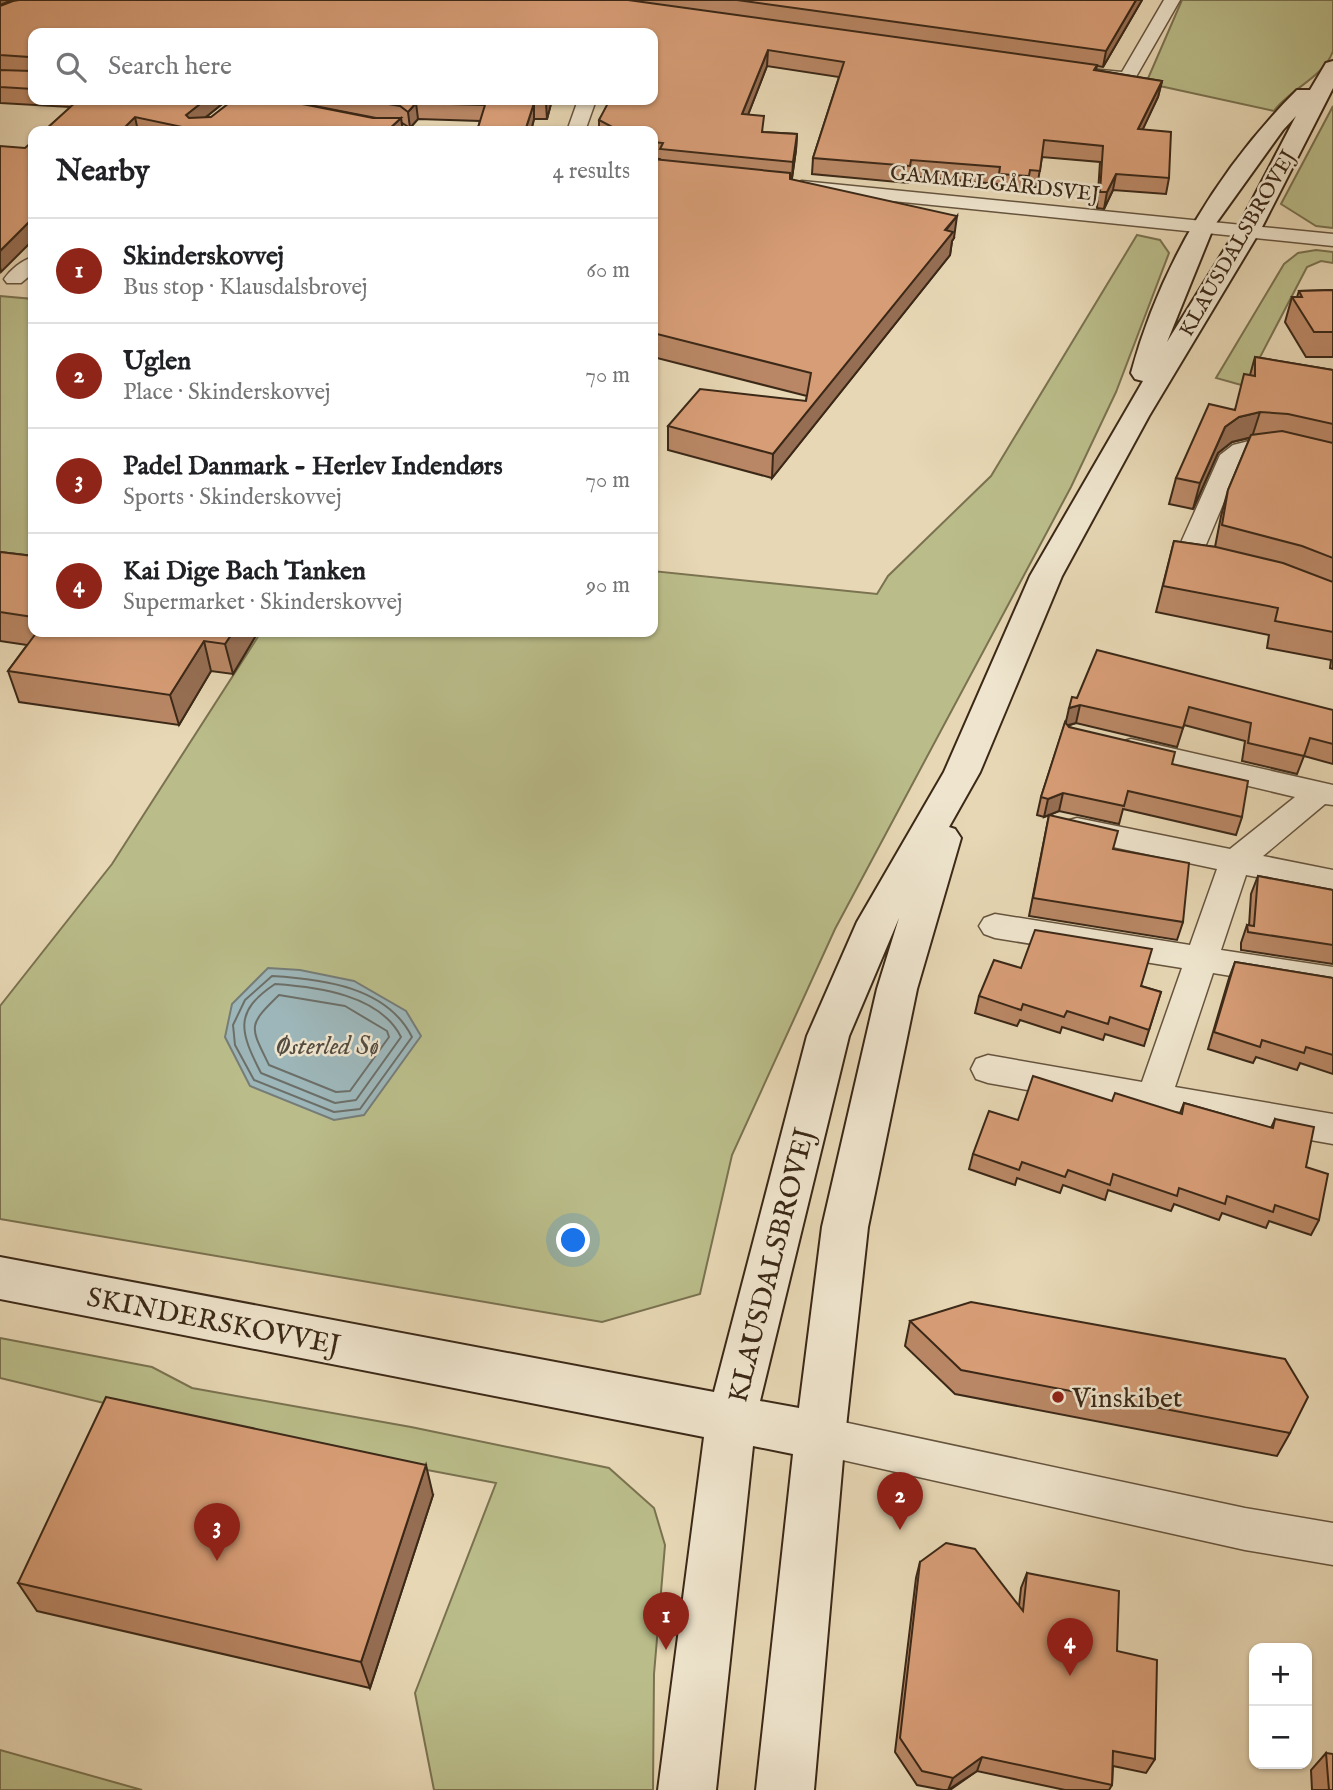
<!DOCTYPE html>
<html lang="en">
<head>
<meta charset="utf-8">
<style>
  body { margin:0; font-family:"IM FELL English",serif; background:#f2f2f2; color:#202124 }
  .controls { position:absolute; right:21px; bottom:21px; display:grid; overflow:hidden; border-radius:14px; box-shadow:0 2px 5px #0004 }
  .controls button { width:63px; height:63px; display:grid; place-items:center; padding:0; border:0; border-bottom:2px solid #e0e0e0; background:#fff; color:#202124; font:35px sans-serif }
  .you { position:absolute; left:574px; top:1241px; width:24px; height:24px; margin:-18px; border:5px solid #fff; border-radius:50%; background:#1a73e8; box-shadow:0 0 0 10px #1a73e833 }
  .badge { display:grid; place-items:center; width:46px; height:46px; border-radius:50%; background:#8f2418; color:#fff; font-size:23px; font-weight:700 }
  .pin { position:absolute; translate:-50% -58px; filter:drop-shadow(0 2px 4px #0008) }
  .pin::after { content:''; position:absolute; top:37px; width:24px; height:21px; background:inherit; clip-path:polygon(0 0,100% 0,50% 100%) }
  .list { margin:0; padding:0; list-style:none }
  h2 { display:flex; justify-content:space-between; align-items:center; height:91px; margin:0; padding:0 28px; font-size:30px }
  h2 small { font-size:23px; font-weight:400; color:#757577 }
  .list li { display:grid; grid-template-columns:46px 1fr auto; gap:21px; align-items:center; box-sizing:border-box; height:105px; padding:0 28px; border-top:2px solid #e0e0e0 }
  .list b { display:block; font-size:26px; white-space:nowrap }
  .list p { margin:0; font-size:23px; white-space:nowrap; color:#757577 }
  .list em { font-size:23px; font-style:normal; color:#757577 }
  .icon { flex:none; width:38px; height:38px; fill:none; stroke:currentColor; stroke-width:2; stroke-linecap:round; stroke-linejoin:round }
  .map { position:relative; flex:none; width:1333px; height:1790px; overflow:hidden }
  .search { position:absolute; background:#fff; box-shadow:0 2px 5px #0004; left:28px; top:28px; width:630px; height:77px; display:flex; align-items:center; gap:18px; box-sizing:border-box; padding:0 24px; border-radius:14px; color:#757577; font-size:26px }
  .panel { position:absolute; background:#fff; box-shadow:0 2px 5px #0004; left:28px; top:126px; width:630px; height:511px; border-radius:14px }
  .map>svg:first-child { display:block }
</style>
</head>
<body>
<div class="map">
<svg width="1333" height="1790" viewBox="0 0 1333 1790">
  <rect width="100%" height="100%" fill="#e7d7b4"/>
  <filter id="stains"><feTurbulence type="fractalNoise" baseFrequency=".00286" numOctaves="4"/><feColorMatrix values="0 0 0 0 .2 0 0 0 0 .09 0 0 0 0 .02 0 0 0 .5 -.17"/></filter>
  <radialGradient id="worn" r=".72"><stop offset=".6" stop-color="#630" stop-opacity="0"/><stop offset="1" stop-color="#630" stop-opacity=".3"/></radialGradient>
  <g fill="#babd8a" stroke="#7a7250" stroke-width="2">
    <path d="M1182,0H1333C1333,15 1333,37 1333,51C1324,77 1290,89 1274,111L1146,83Z"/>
    <polygon points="1333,106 1333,228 1316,226 1281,204"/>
    <polygon points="1137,235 1160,240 1169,253 1116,392 1071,487 835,929 732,1155 700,1294 602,1322 0,1219 0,1006 112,864 261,632 653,632 653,571 877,594 888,576 991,476"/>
    <polygon points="1316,250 1333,252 1333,263 1321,261 1307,267 1245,386 1216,378 1284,264 1298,253"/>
    <polygon points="0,296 33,299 33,574 0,570"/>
    <polygon points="0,1338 152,1367 192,1388 411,1427 609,1468 654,1508 665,1545 654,1674 653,1790 434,1790 415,1693 496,1483 216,1430 0,1378"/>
    <polygon points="0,1750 142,1790 0,1790"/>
  </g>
  <polygon fill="#9db6b9" stroke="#767d78" stroke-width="2" points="268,968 300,970 354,981 406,1011 421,1036 364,1115 334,1120 250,1086 225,1037 232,1004"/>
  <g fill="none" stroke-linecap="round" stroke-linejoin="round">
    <g stroke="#6c6f68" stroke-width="2">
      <path d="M272,976C323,979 387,987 412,1037L360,1109L334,1112L254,1080L235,1045L233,1025L245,1000Z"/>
      <path d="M275,984C318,987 380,995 401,1037L356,1100L335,1103L261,1073C240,1032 233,1012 275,984Z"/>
      <path d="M279,995L345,1006L387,1031L389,1037L350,1091L336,1092L269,1065C250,1026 247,1026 279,995Z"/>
    </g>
    <defs>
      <g id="street">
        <polygon points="1164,0 1180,0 1133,82 1080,76 1077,72 1080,68 1122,72"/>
        <polygon points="578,100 596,100 585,131 567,131"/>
        <polygon points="802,181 1333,234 1333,246 795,191 792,187 795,183"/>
        <path d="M33,257V273L21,283H7L4,279C10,270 22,260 33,257Z"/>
        <path d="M1253,440L1280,442L1333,454V468C1308,463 1266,444 1242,459L1205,547L1206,552L1229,561L1233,566L1229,571L1220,574L1185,561L1179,547L1220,455L1233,445Z"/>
        <polygon points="1131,739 1333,785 1333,805 1325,804 1263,856 1333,870 1333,892 1246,875 1221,950 1333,967 1333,993 1213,973 1175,1087 1333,1114 1333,1144 988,1083 976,1079 971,1069 976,1059 988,1055 1142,1082 1182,968 995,938 984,934 979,926 984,918 995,914 1190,945 1217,869 1066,837 1062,829 1066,821 1077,818 1230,849 1295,797 1121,756 1116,749 1121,742"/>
        <polygon points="820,1417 1245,1508 1333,1523 1333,1565 1245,1550 820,1455 806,1450 800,1436 806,1422"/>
      </g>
      <path id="secondary" d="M1333,61V88L1260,231L1149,416L1062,576L980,772L949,827L955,829L961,838L917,989L868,1227L845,1436L814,1790H756L793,1454L753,1446L716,1790H658L704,1437L0,1299V1257L714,1392L807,1036L857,922L944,772L1030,576L1143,381L1135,379L1131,373C1160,266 1219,168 1297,90H1310L1326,63ZM1296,116L1236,231L1167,342L1214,226L1283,130ZM899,918L877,989L822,1227L799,1408L760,1401L849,1036Z"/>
    </defs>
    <use href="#street" stroke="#66543e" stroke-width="3"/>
    <use href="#secondary" stroke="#3b2817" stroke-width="4"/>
    <use href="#street" fill="#efe5ce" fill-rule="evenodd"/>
    <use href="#secondary" fill="#efe5ce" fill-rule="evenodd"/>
  </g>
  <g fill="#b98765" stroke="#3b2817" stroke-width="2">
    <polygon points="0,0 1142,0 1103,67 1097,66 1096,70 1162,81 1158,97 1142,130 1169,178 1166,194 1113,190 1104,209 1097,208 1100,162 1042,157 1037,187 1027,187 1027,193 996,190 997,184 910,176 908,183 812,174 813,158 839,77 767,66 748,115 763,132 797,134 796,150 792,178 790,178 790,179 954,238 952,241 950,255 772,478 668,450 668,426 806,401 807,396 653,357 653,159 660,160 660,159 653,158 653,131 599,131 599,120 653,33 33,33 33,100 227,100 206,117 373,118 376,118 284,100 552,100 547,119 534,119 531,131 477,131 480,121 418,119 410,128 402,123 403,131 44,131 71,107 0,103 0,6 16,0"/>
    <polygon points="33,272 33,288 29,275"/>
    <polygon points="1333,290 1333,357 1306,357 1285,322 1292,297 1297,297 1299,291"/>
    <polygon points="1255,357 1333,370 1333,669 1330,668 1331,660 1267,648 1269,635 1156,612 1174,541 1215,547 1221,516 1228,490 1250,438 1232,442 1218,453 1193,509 1169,504 1176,478 1235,410 1250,375"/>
    <polygon points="0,552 33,556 33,632 258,632 233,674 211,671 179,725 19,702 8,671 27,645 0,641"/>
    <polygon points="1077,698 1333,710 1333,764 1304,756 1297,774 1242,761 1245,741 1184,725 1177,747 1076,723 1067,726 1069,727 1172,764 1242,817 1236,835 1123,809 1119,824 1059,811 1044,817 1037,815 1041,797 1065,723"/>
    <polygon points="1049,815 1113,849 1183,922 1177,940 1029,916"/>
    <polygon points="1258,876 1333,890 1333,964 1241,950 1241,943 1247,925 1249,926 1251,894"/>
    <polygon points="1235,962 1333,978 1333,1074 1300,1063 1297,1070 1256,1057 1253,1063 1208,1049 1229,978"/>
    <polygon points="1021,968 1141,986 1161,992 1144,1046 1105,1034 1103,1040 1062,1027 1060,1033 1020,1020 1017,1026 975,1013 979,996"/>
    <polygon points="1112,1101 1180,1113 1184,1103 1271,1128 1275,1119 1306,1167 1319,1220 1311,1235 1269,1221 1266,1228 1222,1213 1219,1220 1174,1204 1171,1211 1108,1190 1105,1200 1063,1185 1060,1193 1017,1178 1015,1185 969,1169 973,1154 1018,1120"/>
    <polygon points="910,1321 1290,1433 1277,1456 955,1394 905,1346"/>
    <polygon points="433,1495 370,1688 37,1611 18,1583"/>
    <polygon points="920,1562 1019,1606 1021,1588 1027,1573 1117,1651 1155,1759 1146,1773 1113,1766 1112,1785 1109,1790 1065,1790 977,1771 950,1790 943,1790 917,1785 895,1752 916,1578"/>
    <polygon points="1326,1753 1333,1790 1312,1790 1311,1770"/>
  </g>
  <g fill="#966e53" stroke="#3b2817" stroke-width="2">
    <polygon points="0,0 12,0 0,5"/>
    <polygon points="1136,0 1142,0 1103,67 1106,51"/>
    <polygon points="768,50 767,66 742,130 742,114"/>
    <polygon points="1162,81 1158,97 1135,146 1138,129"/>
    <polygon points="205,100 227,100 191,129 186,115"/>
    <polygon points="547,100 552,100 547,119 546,103"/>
    <polygon points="416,103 418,119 410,128 408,112"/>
    <polygon points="534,103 534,119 531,131 525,131"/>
    <polygon points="135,117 138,131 121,131"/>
    <polygon points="401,118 403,131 387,131"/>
    <polygon points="797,134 796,150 792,178 793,162"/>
    <polygon points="1116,174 1113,190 1104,209 1107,192"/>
    <polygon points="957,216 954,238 952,241 950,255 772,478 773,454"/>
    <polygon points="33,218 33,240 1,272 0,267 0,251"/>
    <polygon points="1260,412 1252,437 1232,442 1218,453 1193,509 1200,483 1225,427 1239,417"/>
    <polygon points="233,632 258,632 233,674 225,644"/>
    <polygon points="204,641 211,671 179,725 170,695"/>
    <polygon points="1080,705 1076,723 1065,726 1069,708"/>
    <polygon points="1063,793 1059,811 1044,817 1048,799"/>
    <polygon points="426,1465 433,1495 370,1688 361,1662"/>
    <polygon points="982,1757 977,1771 948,1790 953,1778"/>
  </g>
  <g fill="#d79d76" stroke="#3b2817" stroke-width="2">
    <polygon points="19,0 628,0 1097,65 1094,70 1162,81 1138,129 1171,132 1169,178 1116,174 1107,192 1100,192 1103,146 1044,140 1040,171 1030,170 1029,176 999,174 1000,167 911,160 910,166 813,158 844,62 768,50 742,114 764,116 762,132 797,134 793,162 660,149 663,143 653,142 653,131 614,128 599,120 607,105 608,100 653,100 653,33 33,33 33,89 0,87 0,70 31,71 29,57 0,55 0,6 13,1"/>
    <polygon points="737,0 1136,0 1106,51"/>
    <polygon points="78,100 205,100 186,115 189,118 211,117 233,100 282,100 373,118 401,118 387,131 201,131 135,117 121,131 44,131"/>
    <polygon points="365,100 547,100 546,103 534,103 525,131 477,131 485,105 416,103 408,112 400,106"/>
    <polygon points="33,141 33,218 0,251 0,146 25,148"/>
    <polygon points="653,159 790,173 790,179 957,216 945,230 953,232 773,454 668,426 700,389 806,401 811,373 653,333"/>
    <polygon points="1333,290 1333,332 1314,332 1292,297 1302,297 1299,291"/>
    <polygon points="1255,357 1333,370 1333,424 1288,414 1260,412 1239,417 1225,427 1200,483 1176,478 1209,404 1235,410 1244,374 1255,376"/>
    <polygon points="1282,431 1333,443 1333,558 1302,546 1222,525 1228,490 1251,435"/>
    <polygon points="1174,541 1216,547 1283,563 1333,582 1333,632 1275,621 1278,608 1163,586"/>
    <polygon points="0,552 33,556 33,617 0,612"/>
    <polygon points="37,632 233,632 225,644 204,641 170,695 8,671"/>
    <polygon points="1097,650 1333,710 1333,744 1310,738 1304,756 1248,743 1251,723 1189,707 1183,728 1080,705 1069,708 1072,697 1077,698"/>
    <polygon points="1065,722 1069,727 1175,752 1172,764 1248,781 1242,817 1128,791 1124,806 1063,793 1048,799 1041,797"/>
    <polygon points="1049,815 1118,831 1113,849 1189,863 1183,922 1033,898"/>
    <polygon points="1258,876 1333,890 1333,945 1248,932 1247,925 1254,926"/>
    <polygon points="1035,930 1152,949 1141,986 1161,992 1149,1030 1110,1017 1108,1024 1067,1011 1064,1017 1023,1004 1021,1010 979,996 994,960 1021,968"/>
    <polygon points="1235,962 1333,978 1333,1055 1306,1047 1304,1053 1262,1040 1260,1047 1214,1032"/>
    <polygon points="1033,1076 1112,1101 1115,1093 1182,1114 1184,1103 1273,1128 1275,1119 1314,1127 1306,1167 1328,1174 1319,1220 1275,1205 1273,1212 1227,1196 1225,1204 1179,1188 1177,1196 1113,1174 1110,1185 1068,1170 1065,1177 1022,1162 1019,1170 973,1154 989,1111 1018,1120"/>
    <polygon points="971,1302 1285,1359 1308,1397 1290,1433 961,1370 910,1321"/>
    <polygon points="106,1397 426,1465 361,1662 18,1583"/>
    <polygon points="946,1543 975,1549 1023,1611 1027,1573 1119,1591 1117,1651 1157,1660 1155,1759 1113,1751 1112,1785 982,1757 953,1778 922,1771 900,1738 920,1562"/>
    <polygon points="1326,1753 1333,1754 1333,1790 1329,1790"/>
  </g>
  <circle fill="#8f2418" stroke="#efe5ce" stroke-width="2.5" cx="1058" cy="1397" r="7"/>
  <g text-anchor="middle" stroke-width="5" stroke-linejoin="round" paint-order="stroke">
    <g font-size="21" fill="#3b2817" stroke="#efe5ce">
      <text transform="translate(995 183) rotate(6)" y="7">GAMMELGÅRDSVEJ</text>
      <text transform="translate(1237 243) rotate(-60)" y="7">KLAUSDALSBROVEJ</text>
    </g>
    <g font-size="26" font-style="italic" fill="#544c40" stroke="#efe5ce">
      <text x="327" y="1054">Østerled Sø</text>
    </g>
    <g font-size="28" fill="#3b2817" stroke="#efe5ce">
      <text transform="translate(770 1265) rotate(-76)" y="10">KLAUSDALSBROVEJ</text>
      <text transform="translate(214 1320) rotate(11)" y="10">SKINDERSKOVVEJ</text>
    </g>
    <g font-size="28" fill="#3b2817" stroke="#efe5ce" text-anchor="start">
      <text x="1072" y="1407">Vinskibet</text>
    </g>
  </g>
  <rect width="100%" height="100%" filter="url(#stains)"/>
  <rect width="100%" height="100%" fill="url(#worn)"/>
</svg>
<div class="controls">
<button>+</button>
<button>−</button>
</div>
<div class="you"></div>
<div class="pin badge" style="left:666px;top:1650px">1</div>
<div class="pin badge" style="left:900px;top:1530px">2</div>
<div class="pin badge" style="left:217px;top:1561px">3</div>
<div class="pin badge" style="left:1070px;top:1676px">4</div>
<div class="search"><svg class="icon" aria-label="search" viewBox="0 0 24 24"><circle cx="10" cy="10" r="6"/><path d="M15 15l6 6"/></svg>Search here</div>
<section class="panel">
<h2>Nearby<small>4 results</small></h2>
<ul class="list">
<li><span class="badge">1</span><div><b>Skinderskovvej</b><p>Bus stop · Klausdalsbrovej</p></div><em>60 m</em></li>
<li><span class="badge">2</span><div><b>Uglen</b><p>Place · Skinderskovvej</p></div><em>70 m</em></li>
<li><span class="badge">3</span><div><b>Padel Danmark - Herlev Indendørs</b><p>Sports · Skinderskovvej</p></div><em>70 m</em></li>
<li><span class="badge">4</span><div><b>Kai Dige Bach Tanken</b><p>Supermarket · Skinderskovvej</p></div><em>90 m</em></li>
</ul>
</section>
</div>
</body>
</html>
